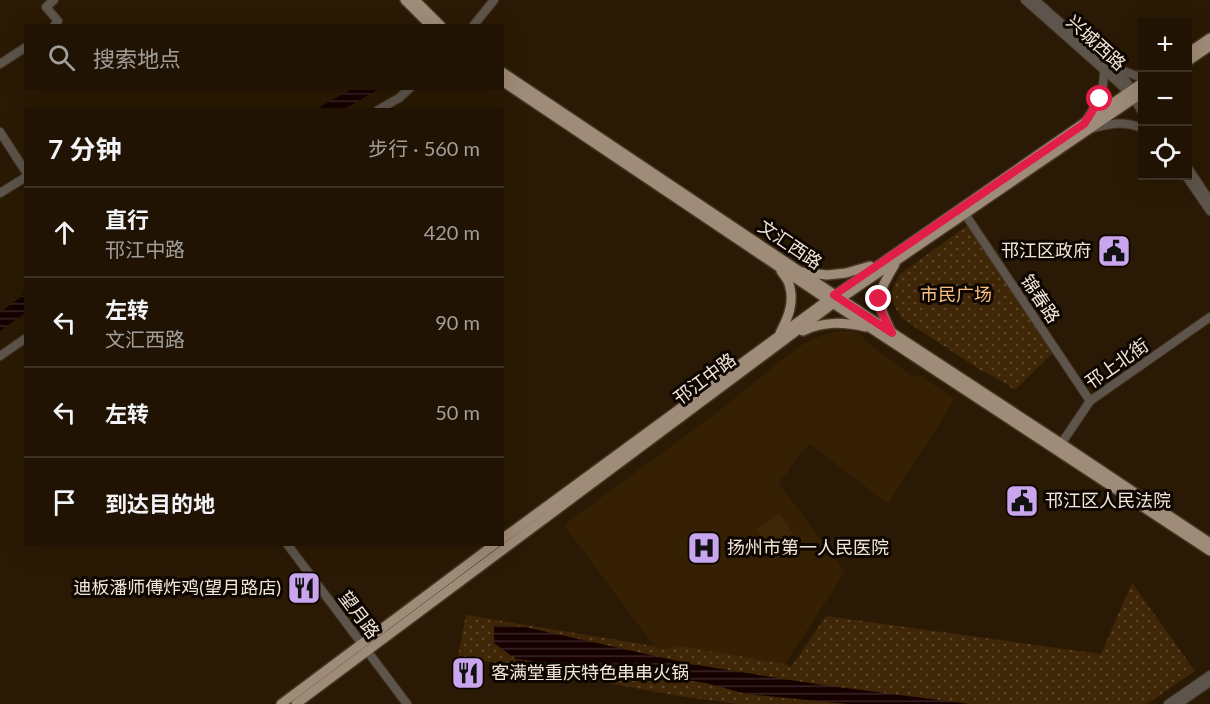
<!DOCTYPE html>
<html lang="zh">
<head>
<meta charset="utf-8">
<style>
  body { margin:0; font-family:Lato,"Noto Sans SC",sans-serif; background:#2d2012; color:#f1f3f6 }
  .controls { position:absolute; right:18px; top:18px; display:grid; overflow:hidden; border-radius:0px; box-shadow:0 6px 24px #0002 }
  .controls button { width:54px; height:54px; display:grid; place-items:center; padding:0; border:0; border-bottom:2px solid #3d3225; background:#201303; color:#f1f3f6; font:30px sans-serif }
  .stop { position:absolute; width:18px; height:18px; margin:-14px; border:4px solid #e11d48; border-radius:50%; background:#fff }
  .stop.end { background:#e11d48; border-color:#fff; box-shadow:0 2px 6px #0008 }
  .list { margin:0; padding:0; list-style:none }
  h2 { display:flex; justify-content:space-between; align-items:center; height:78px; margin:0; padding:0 24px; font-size:26px }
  h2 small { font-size:20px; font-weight:400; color:#a29e9a }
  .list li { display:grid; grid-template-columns:39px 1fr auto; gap:18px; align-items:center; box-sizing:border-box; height:90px; padding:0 24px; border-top:2px solid #3d3225 }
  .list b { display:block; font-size:22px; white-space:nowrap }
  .list p { margin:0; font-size:20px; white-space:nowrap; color:#a29e9a }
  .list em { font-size:20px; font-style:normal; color:#a29e9a }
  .icon { flex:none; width:33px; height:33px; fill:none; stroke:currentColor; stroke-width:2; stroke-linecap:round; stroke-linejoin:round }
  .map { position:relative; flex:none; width:1210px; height:704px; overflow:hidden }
  .search { position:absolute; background:#201303; box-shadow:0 6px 24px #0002; left:24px; top:24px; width:480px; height:66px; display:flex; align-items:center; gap:15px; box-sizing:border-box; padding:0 21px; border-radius:0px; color:#a29e9a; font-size:22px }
  .panel { position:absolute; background:#201303; box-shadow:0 6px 24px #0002; left:24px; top:108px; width:480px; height:438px; border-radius:0px }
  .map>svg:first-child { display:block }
</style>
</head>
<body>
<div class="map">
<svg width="1210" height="704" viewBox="0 0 1210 704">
  <defs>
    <pattern id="grass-dots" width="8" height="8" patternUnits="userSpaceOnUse" patternTransform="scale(1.5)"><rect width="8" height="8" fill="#3f2606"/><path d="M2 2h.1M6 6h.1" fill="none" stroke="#5b462a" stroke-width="1.8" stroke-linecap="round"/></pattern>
    <pattern id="water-rules" width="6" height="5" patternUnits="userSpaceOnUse" patternTransform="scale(1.5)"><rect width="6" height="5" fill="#160000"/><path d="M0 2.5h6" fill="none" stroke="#382525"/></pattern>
  </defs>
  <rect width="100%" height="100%" fill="#2a1904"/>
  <polygon fill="#362004" points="838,331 858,332 868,343 912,376 921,376 955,399 888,504 810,444 806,449 804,449 779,483 845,572 785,664 681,646 660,650 654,646 564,525 723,408 779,362 800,346 815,338"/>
  <g fill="url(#grass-dots)">
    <polygon points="968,225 1055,351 1015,390 1000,380 980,370 903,319 896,309 891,298 893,287 900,274"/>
    <polygon points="1132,583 1195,671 1147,704 738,704 679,696 458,656 466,615 654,646 660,650 681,646 785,664 791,667 826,616 1101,654"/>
  </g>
  <polygon fill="#3f2606" points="779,513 797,539 776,555 757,529"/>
  <g fill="url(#water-rules)">
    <polygon points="354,88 379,89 344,109 316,109"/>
    <polygon points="25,292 25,313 0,331 0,312 20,298"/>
    <polygon points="494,625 525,627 691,664 822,685 970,704 848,704 746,694 706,683 597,668 516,659 494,643"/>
  </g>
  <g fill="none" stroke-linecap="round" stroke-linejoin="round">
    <defs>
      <g id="minor">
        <polyline points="1025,0 1121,85 1134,99 1142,112"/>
        <polyline points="1035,0 1125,80 1142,102"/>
        <polyline points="54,26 58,21 46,7 54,0"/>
        <polyline points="473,26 494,0"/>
        <polyline points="0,64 26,47"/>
        <polyline points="1118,69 1137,76 1142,75"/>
        <polyline points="378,110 399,98 410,88"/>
        <path d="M1086,120C1099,101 1104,93 1104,70"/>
        <path d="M1094,128C1112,123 1124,121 1142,128"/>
        <polyline points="0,132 26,172"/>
        <polyline points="1188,168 1210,201"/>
        <polyline points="1186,176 1210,211"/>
        <polyline points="0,193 26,177"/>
        <polyline points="965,214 1090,401"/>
        <polyline points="0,356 26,338"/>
        <polyline points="1059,447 1090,401 1210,317"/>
        <polyline points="287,544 407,704"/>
        <polyline points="1168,704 1210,675"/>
        <polyline points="1178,704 1210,682"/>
      </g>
      <g id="major">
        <polyline points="405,0 431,26"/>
        <polyline points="415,0 441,26"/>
        <polyline points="1188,53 1210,38"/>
        <polyline points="1188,61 1210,46"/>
        <polyline points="502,72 841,299 1062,444 1210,543"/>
        <polyline points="502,81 828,300 1210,551"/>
        <polyline points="801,272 827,275 846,273 870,266"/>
        <path d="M803,331C824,321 844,322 866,327"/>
        <path d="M891,331C874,299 877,295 895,264"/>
        <path d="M780,333C788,318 795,302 789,284C788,280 784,275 781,271"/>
        <polyline points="502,539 828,300 1142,83"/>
        <polyline points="281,704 495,544"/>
        <polyline points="296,704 834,303 1142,93"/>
      </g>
    </defs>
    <use href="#minor" stroke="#463622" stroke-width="10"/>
    <use href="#major" stroke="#463622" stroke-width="12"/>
    <use href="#minor" stroke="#5d544b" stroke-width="8"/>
    <use href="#major" stroke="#9e8b78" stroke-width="9"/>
  </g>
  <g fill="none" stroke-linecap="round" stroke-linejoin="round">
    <polyline stroke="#e11d48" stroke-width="8" points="879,299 882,313 892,333 834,295 1084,124 1100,99"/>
  </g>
  <defs>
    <symbol id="civic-square" viewBox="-11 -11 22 22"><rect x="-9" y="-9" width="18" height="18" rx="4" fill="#c9a5ee" stroke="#0d0601"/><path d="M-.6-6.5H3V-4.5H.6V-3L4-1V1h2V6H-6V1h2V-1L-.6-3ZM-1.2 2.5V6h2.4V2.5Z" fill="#111"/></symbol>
    <symbol id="hospital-square" viewBox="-11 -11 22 22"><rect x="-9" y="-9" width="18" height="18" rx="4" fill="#c9a5ee" stroke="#0d0601"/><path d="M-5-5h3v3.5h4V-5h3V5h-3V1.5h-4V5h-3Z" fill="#111"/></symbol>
    <symbol id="restaurant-square" viewBox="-11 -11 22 22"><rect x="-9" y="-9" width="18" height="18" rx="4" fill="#c9a5ee" stroke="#0d0601"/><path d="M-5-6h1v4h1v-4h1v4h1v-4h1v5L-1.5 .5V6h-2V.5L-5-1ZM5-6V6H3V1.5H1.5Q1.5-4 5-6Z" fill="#111"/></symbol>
  </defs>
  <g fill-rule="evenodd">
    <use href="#civic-square" x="1095" y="232" width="38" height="38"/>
    <use href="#civic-square" x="1003" y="482" width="38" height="38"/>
    <use href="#hospital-square" x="685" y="529" width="38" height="38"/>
    <use href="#restaurant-square" x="285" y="569" width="38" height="38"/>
    <use href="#restaurant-square" x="449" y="654" width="38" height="38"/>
  </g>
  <g text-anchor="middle" stroke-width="6" stroke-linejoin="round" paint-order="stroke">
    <g font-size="18" fill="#f2e6d9" stroke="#0d0601">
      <text transform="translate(1096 43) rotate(42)" y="6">兴城西路</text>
      <text transform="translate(790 245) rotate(34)" y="6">文汇西路</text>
      <text transform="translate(1040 299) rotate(56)" y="6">锦春路</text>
      <text transform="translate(1117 364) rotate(-35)" y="6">邗上北街</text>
      <text transform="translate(705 379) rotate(-37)" y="6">邗江中路</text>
      <text transform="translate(359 615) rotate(53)" y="6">望月路</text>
    </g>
    <g font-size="18" fill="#f2e6d9" stroke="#0d0601" text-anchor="start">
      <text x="1091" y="257" text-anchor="end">邗江区政府</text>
      <text x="1045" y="507">邗江区人民法院</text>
      <text x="727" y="554">扬州市第一人民医院</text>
      <text x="281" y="594" text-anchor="end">迪板潘师傅炸鸡(望月路店)</text>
      <text x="491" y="679">客满堂重庆特色串串火锅</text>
    </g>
    <g font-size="18" fill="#f8bf81" stroke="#0d0601">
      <text x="956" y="301">市民广场</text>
    </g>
  </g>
</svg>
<div class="controls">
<button>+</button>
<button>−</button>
<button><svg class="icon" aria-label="locate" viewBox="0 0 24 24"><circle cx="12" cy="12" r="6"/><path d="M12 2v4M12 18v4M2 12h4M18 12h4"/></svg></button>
</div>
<div class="stop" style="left:1100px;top:99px"></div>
<div class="stop end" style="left:879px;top:299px"></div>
<div class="search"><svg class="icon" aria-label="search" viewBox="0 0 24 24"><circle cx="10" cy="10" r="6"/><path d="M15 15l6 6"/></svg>搜索地点</div>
<section class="panel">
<h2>7 分钟<small>步行 · 560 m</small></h2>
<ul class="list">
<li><svg class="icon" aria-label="ahead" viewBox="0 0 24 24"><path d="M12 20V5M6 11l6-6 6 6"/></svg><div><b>直行</b><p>邗江中路</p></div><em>420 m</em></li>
<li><svg class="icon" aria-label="left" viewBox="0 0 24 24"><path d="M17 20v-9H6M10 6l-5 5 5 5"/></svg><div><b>左转</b><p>文汇西路</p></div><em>90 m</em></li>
<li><svg class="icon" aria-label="left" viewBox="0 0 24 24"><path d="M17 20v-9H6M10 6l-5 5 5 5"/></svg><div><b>左转</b></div><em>50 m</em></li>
<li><svg class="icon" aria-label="arrive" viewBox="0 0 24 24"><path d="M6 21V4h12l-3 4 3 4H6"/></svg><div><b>到达目的地</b></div></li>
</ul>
</section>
</div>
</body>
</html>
